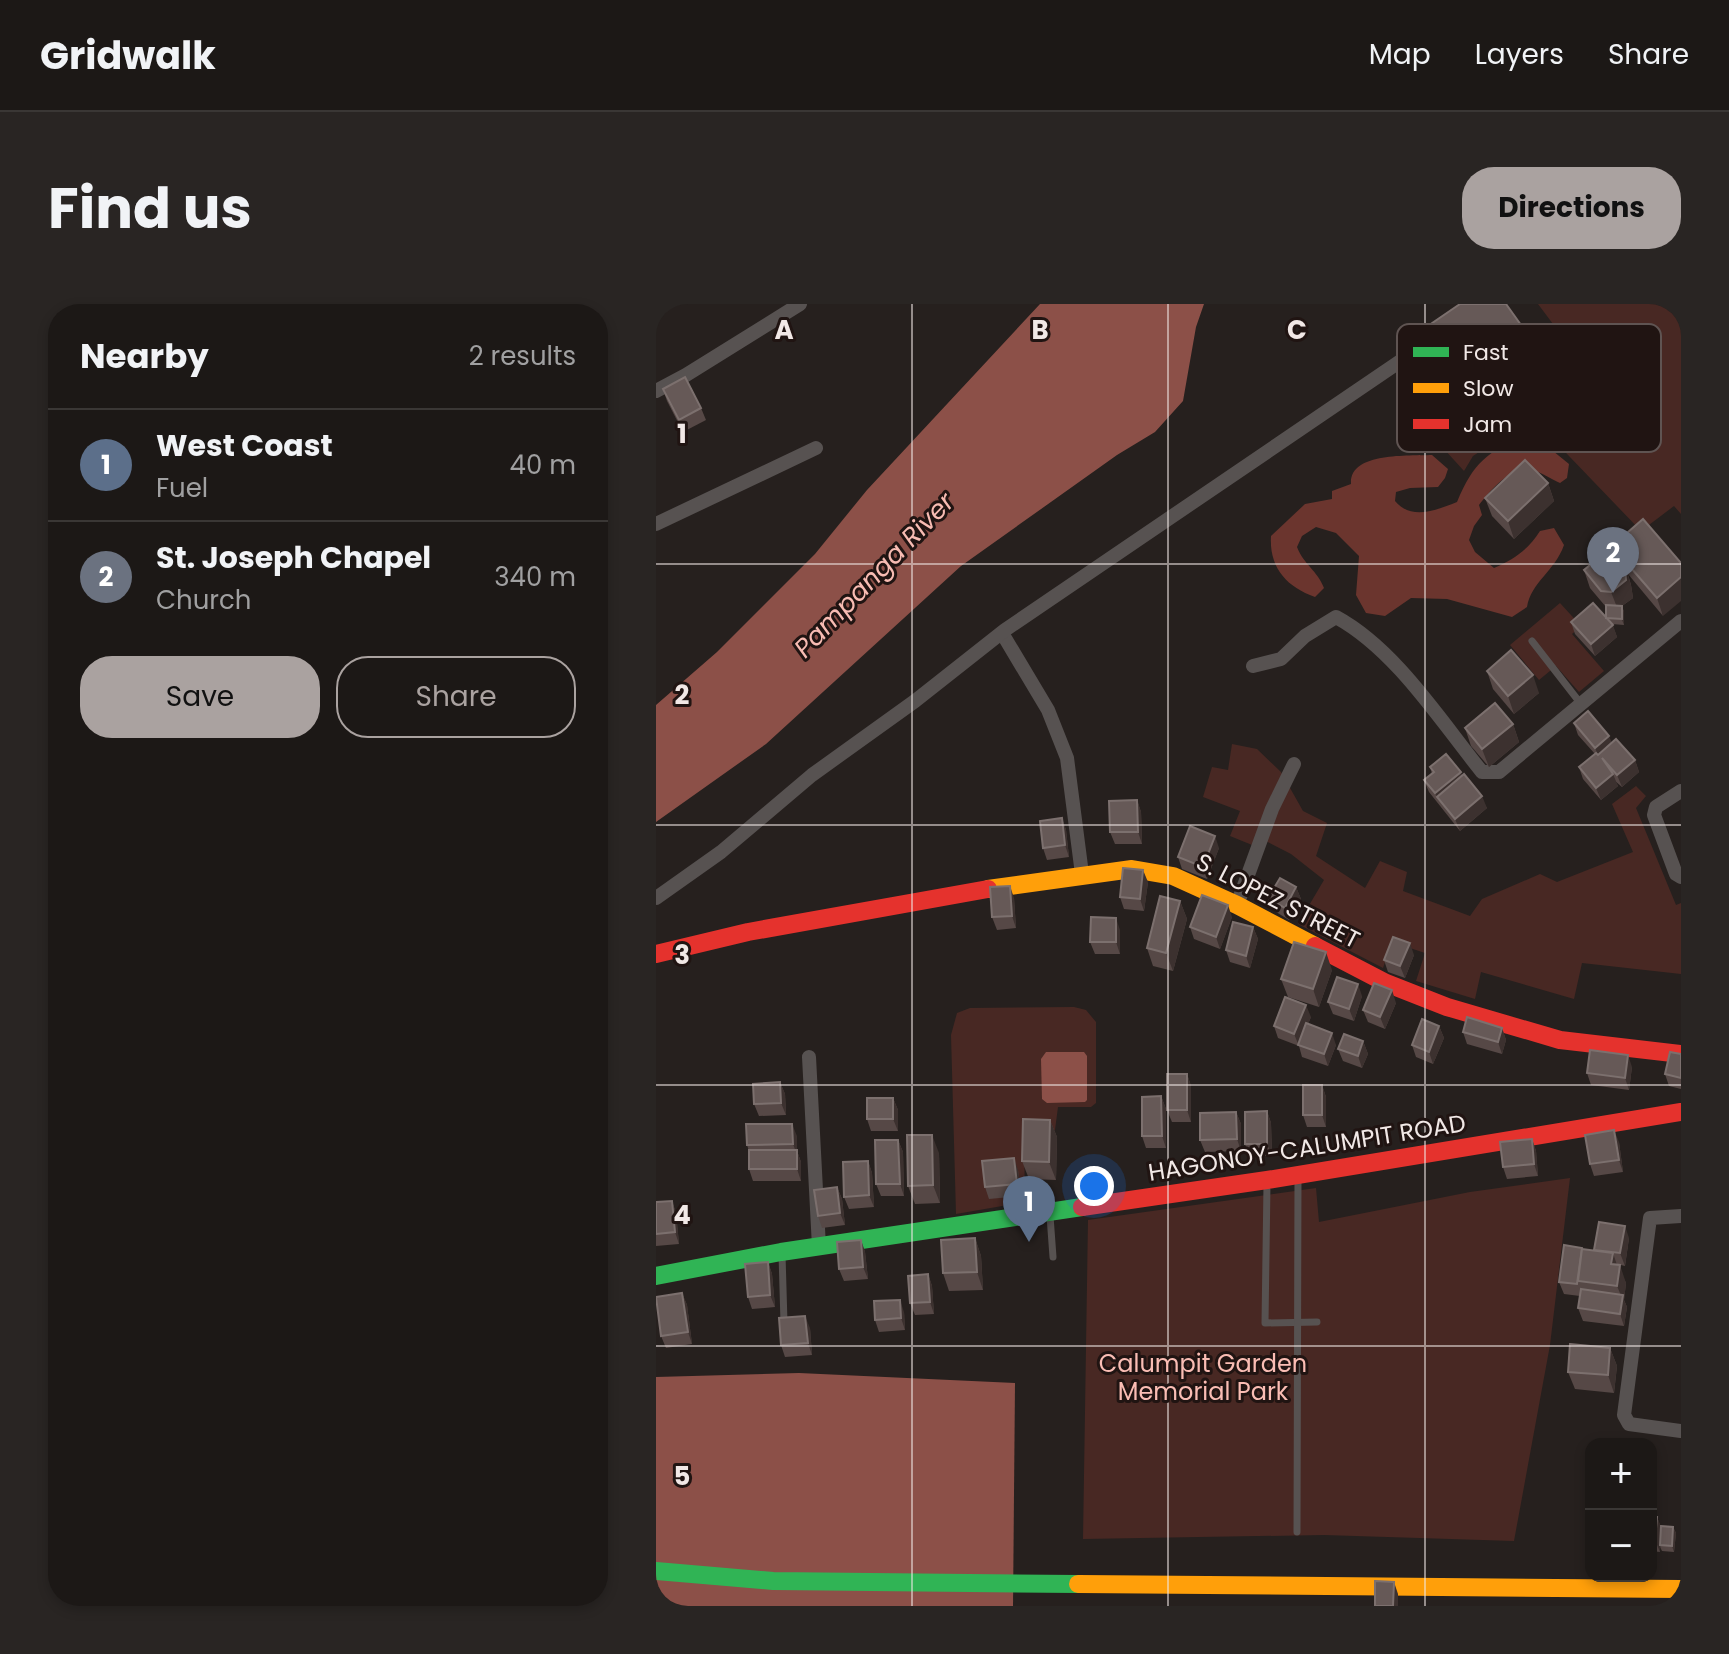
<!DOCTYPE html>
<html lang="en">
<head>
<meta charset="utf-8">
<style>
  body { margin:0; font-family:Poppins,sans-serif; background:#292523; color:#f1f3f6 }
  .controls { position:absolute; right:24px; bottom:24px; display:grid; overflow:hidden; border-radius:16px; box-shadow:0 4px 12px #0003 }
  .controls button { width:72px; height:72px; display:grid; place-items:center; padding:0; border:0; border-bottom:2px solid #3a3735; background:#1c1816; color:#f1f3f6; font:40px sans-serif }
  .you { position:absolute; left:438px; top:882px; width:28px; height:28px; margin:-20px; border:6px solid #fff; border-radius:50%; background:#1a73e8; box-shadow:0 0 0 12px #1a73e833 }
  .badge { display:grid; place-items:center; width:52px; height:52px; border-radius:50%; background:#aaa2a0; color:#fff; font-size:26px; font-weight:700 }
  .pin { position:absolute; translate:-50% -66px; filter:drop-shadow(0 2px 4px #0008) }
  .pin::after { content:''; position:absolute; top:42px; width:28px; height:24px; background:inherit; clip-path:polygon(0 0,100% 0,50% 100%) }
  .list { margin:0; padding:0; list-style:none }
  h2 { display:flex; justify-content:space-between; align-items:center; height:104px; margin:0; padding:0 32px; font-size:34px }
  h2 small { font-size:26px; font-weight:400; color:#a0a0a1 }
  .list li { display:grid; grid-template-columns:52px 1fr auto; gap:24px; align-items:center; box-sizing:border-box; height:112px; padding:0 32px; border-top:2px solid #3a3735 }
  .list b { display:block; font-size:30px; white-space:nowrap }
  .list p { margin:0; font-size:26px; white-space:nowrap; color:#a0a0a1 }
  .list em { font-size:26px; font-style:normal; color:#a0a0a1 }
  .actions { display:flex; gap:16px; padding:24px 32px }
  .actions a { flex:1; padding:18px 0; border:2px solid #aaa2a0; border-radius:32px; text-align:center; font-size:28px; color:#aaa2a0 }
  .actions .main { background:#aaa2a0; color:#111 }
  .map { position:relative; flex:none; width:1025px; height:1302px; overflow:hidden; border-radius:32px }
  header { display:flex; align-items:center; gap:48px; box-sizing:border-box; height:112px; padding:0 40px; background:#1c1816; border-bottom:2px solid #3a3735 }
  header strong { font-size:38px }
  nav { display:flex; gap:44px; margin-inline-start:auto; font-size:28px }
  .intro { display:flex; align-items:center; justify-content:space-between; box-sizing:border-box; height:192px; padding:0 48px }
  h1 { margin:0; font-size:56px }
  .button { padding:20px 36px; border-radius:32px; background:#aaa2a0; color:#111; font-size:28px; font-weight:700 }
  main { display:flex; gap:48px; padding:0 48px }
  aside { flex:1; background:#1c1816; border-radius:32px; box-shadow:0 4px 12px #0003 }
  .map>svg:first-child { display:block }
</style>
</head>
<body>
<header>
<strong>Gridwalk</strong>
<nav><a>Map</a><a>Layers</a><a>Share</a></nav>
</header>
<div class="intro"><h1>Find us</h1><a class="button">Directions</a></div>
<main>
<aside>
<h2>Nearby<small>2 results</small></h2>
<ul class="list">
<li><span class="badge" style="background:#5c6f8a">1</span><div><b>West Coast</b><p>Fuel</p></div><em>40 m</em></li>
<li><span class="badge" style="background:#6b7280">2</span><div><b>St. Joseph Chapel</b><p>Church</p></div><em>340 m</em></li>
</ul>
<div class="actions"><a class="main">Save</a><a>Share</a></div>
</aside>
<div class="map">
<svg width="1025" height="1302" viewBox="0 0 1025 1302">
  <rect width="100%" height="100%" fill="#26201e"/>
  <g fill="#482823">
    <polygon points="882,0 1025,0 1025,210 1018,202 985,227 888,126 869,118 817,152 808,167 778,134 906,32"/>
    <polygon points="904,299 925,322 916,330 948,367 923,388 900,362 883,376 854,341"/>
    <polygon points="576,440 601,445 625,468 647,507 671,519 660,552 709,584 724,557 751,568 747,587 814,612 826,595 884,570 901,578 977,548 956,500 980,482 990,492 980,504 1020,601 1025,599 1025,670 926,659 918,695 825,668 819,695 760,677 769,649 736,638 727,664 642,620 668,576 635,550 606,535 601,543 574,532 584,507 547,493 556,463 572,466"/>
    <polygon points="418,703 430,706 440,718 440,799 435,803 402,803 399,826 371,828 368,832 369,898 300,910 295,731 301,709 314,704"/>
    <polygon points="914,874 894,1041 858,1237 668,1231 427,1235 432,916 660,884 663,918 814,888"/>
  </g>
  <path fill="#6b352e" d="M868,130L881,134L913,160L911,174L904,179C896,176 884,167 875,166C853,163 835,186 823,201L826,211L818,222L813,236L819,248L838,264C858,255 872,246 884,227L898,224L908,241C899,267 875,278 871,303L856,313L791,295L755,294L729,312L710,309L700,291L703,252L680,229L660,223L646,232L641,243C648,261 661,266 668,284L659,293C630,283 613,263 615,232L649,200L676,195V187L695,180C693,148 752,152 776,151L792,165L789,174L782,183L754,184L740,188L739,197C756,217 780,206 801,198C818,157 831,150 868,130Z"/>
  <g fill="#8c5048">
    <polygon points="384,0 548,0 540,23 527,97 499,128 461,151 305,262 110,440 0,518 0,401 61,348 159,250 211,186"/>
    <polygon points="390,748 428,748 431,752 431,796 429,798 391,799 386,795 385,755"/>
    <polygon points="143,1069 359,1079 357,1302 0,1302 0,1073"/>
  </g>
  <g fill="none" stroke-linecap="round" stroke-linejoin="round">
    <g stroke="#575251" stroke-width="7">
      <polyline points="876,337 925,400"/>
      <polyline points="611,880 609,1019 661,1018"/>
      <polyline points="394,912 397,953"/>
      <polyline points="126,950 128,1019"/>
      <polyline points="641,1228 642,873"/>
    </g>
    <g stroke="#575251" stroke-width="14">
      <polyline points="0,87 30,71 144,0"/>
      <polyline points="0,220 160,144"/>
      <polyline points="346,329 392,406 411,454 426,570"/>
      <path d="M597,362L625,355L649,332L680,313C739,345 784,416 826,468H843L1025,317"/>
      <polyline points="1025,487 1000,503 998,511 1020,570 1025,573"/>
      <polyline points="0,594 65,548 156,471 259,397 349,326 771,39"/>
      <polyline points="581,601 616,505 638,460"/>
      <polyline points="153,753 163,943"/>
      <polyline points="1025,912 994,914 968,1111 973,1120 1025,1127"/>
    </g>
    <g stroke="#30b455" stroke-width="18">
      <polyline points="0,972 125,948 426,903"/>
      <polyline points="0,1267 117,1277 422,1280"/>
    </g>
    <g stroke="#ff9f0a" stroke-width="18">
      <polyline points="332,585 476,565 517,572 581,601 659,642"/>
      <polyline points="422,1280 1025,1285"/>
    </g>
    <g stroke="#e5322d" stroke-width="18">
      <polyline points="659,642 730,679 791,703 904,736 1025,750"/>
      <polyline points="0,650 92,628 332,585"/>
      <polyline points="426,903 611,876 1025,808"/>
    </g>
  </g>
  <g fill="#564846">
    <polygon points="750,37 874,45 789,103 759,61"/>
    <polygon points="7,85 45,104 50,116 27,128 11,97"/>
    <polygon points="892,179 898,197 858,235 836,212 829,194"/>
    <polygon points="987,215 1007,312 972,270 975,281 977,294 966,302 968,308 968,321 956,320 961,333 939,352 919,330 915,318 950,313 950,303 934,284 928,266 960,253 956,242"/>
    <polygon points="831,367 883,389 858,410 837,385"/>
    <polygon points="918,419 956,439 979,456 983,468 966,483 959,477 962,482 945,496 927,475 923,463 939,450 922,431"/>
    <polygon points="857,420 863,438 833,463 815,442 809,424"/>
    <polygon points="774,463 806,471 831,504 804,527 773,488 768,476 776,470"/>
    <polygon points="481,496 485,508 486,540 459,540 454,528"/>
    <polygon points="406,514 410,526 413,553 391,556 387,544"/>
    <polygon points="563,544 551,575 526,565 522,553"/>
    <polygon points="492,578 488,607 468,605 464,593"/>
    <polygon points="640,583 645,595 633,616 617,606 612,594"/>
    <polygon points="358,594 360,624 341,626 336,613"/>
    <polygon points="524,597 531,615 517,667 497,662 491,644"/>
    <polygon points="576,613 564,645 538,635 534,623"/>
    <polygon points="597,623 602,635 594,664 574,658 570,646"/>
    <polygon points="464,626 464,650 439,650 434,638"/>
    <polygon points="758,651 749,674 732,668 728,656"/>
    <polygon points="676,666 663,703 632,693 625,675"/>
    <polygon points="706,692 698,717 677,710 672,698"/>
    <polygon points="740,699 729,725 712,718 707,706"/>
    <polygon points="655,713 652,720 680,741 672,762 646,753 643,742 622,734 618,722"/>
    <polygon points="783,722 788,734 777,760 760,753 756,741"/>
    <polygon points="846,724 850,736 846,750 811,740 807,728"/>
    <polygon points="707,737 712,750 706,764 687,757 682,745"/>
    <polygon points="1025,750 1025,785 1013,782 1009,770"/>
    <polygon points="976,763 973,786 935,781 931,769"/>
    <polygon points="531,770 535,782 535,818 516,818 511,806"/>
    <polygon points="124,778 129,790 130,811 103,812 98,800"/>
    <polygon points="666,781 670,793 670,823 651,823 647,811"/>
    <polygon points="505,792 510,805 510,844 490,844 486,832"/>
    <polygon points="237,794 242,806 242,827 215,827 211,815"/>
    <polygon points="611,807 615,819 616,852 593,852 589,840"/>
    <polygon points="580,808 585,820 585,847 549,848 544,836"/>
    <polygon points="394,816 401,833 400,876 373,875 366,857"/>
    <polygon points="141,832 141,847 145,858 145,877 97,877 93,865 93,847 91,841"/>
    <polygon points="876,835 880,847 882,872 851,875 847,863"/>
    <polygon points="242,836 247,848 248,892 225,892 220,880"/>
    <polygon points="963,838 967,868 938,872 934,860"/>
    <polygon points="283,849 284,899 259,900 252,882"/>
    <polygon points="212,857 216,869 218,903 193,905 188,893"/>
    <polygon points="362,866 365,892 333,895 329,883"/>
    <polygon points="181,883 186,895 189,921 166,924 162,912"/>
    <polygon points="16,897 20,909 23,940 0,942 0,898"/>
    <polygon points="319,934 325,952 327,986 293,987 287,969"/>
    <polygon points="973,934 969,962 961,960 970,979 968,996 971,1003 968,1022 927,1017 922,1004 924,992 908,990 903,978 927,945 939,947"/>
    <polygon points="205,936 209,948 212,975 188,977 183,965"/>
    <polygon points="112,958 116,970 119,1003 96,1005 92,993"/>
    <polygon points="272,970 276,982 278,1010 259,1011 254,999"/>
    <polygon points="26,989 31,1001 36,1040 10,1044 5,1032"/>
    <polygon points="248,1008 249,1026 223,1028 219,1016"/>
    <polygon points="154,1024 156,1051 129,1053 125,1041"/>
    <polygon points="954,1044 961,1062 958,1089 919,1085 912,1068"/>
    <polygon points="995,1213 1001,1213 1005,1224 1017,1223 1020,1229 1018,1248 1006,1247 1004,1243 1004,1248 995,1247"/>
  </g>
  <g fill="#3c312f">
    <polygon points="865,21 874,45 789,103 780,80"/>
    <polygon points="892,179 898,197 858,235 852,217"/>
    <polygon points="969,263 975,281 977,294 966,302 968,308 968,321 955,288"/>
    <polygon points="1025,273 1025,297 1007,312 1001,294"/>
    <polygon points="957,321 961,333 939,352 935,340"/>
    <polygon points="877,371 883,389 858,410 852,392"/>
    <polygon points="857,420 863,438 833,463 826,445"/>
    <polygon points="953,432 958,444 944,456 939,444"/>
    <polygon points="979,456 983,468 966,483 961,471"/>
    <polygon points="805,468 809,480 781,493 779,489"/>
    <polygon points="957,470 962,482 945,496 940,484"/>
    <polygon points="826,492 831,504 804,527 799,515"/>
    <polygon points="481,496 485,508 486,540 482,528"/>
    <polygon points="406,514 410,526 413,553 409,541"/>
    <polygon points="559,532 563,544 551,575 547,563"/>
    <polygon points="487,566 492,578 488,607 484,595"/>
    <polygon points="354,582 358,594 360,624 356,612"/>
    <polygon points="640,583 645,595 633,616 629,604"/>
    <polygon points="524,597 531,615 517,667 510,649"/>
    <polygon points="572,601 576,613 564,645 560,633"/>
    <polygon points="460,614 464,626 464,650 460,638"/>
    <polygon points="597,623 602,635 594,664 590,652"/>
    <polygon points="754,639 758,651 749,674 744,662"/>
    <polygon points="670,648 676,666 663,703 657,685"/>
    <polygon points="702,680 706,692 698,717 693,705"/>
    <polygon points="736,686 740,699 729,725 724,713"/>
    <polygon points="650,701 655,713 643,742 638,730"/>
    <polygon points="783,722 788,734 777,760 773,748"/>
    <polygon points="846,724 850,736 846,750 842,738"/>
    <polygon points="676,729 680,741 672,762 668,750"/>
    <polygon points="707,737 712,750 706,764 702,752"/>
    <polygon points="972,751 976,763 973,786 969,774"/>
    <polygon points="531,770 535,782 535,818 531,806"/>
    <polygon points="124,778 129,790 130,811 125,799"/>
    <polygon points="666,781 670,793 670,823 666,811"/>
    <polygon points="505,792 510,805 510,844 506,832"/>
    <polygon points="237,794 242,806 242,827 237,815"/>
    <polygon points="611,807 615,819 616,852 611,840"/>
    <polygon points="580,808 585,820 585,847 581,835"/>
    <polygon points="394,816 401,833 400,876 393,858"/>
    <polygon points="136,820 141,832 141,847 145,858 145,877 141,865 141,851 137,840"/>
    <polygon points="958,826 963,838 967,868 963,856"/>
    <polygon points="276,831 283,849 284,899 277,881"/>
    <polygon points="876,835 880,847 882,872 878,860"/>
    <polygon points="242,836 247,848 248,892 244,880"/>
    <polygon points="358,854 362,866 365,892 361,880"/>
    <polygon points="212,857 216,869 218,903 213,891"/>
    <polygon points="181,883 186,895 189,921 184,909"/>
    <polygon points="16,897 20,909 23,940 19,928"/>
    <polygon points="969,922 973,934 969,962 964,949"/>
    <polygon points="319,934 325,952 327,986 321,968"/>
    <polygon points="205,936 209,948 212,975 207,963"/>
    <polygon points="957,949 963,967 955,960"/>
    <polygon points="112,958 116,970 119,1003 114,991"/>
    <polygon points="964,961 970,979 968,996 971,1003 968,1022 964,1010 966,994 961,982"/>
    <polygon points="272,970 276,982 278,1010 274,998"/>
    <polygon points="26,989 31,1001 36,1040 32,1028"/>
    <polygon points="244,996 248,1008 249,1026 245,1014"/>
    <polygon points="149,1012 154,1024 156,1051 152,1039"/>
    <polygon points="954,1044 961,1062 958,1089 952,1071"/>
    <polygon points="1001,1213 1006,1225 1004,1248 999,1236"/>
    <polygon points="1017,1223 1020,1229 1018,1248 1016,1242"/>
    <polygon points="738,1278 742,1290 742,1302 737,1302"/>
  </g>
  <g fill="#665957" stroke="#7c706e" stroke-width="2">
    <polygon points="804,0 850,0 865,21 780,80 750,37"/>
    <polygon points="29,73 45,104 23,116 7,85"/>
    <polygon points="869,156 892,179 852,217 829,194"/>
    <polygon points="987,215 1025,259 1025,273 1001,294 956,242"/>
    <polygon points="954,245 969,263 970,276 955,288 945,287 928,266"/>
    <polygon points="937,299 957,321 935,340 915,318"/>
    <polygon points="950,301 966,302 966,315 950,314"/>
    <polygon points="855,346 877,371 852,392 831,367"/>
    <polygon points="839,399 857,420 826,445 809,424"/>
    <polygon points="932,407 953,432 939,444 918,419"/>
    <polygon points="960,435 979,456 961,471 946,454 957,470 940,484 923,463 940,449 942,451"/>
    <polygon points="790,450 805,468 779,489 768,476 778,468 774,463"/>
    <polygon points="808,470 826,492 799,515 781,493"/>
    <polygon points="481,496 482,528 454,528 453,497"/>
    <polygon points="406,514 409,541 387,544 384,517"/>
    <polygon points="534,522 559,532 547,563 522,553"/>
    <polygon points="467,564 487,566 484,595 464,593"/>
    <polygon points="624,574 640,583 629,604 612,594"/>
    <polygon points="354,582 356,612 336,613 334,583"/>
    <polygon points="546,591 572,601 560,633 534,623"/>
    <polygon points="504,592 524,597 510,649 491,644"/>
    <polygon points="435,613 460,614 460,638 434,638"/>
    <polygon points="577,618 597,623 590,652 570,646"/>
    <polygon points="737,633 754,639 744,662 728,656"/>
    <polygon points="638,638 670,648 657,685 625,675"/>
    <polygon points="681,673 702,680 693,705 672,698"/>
    <polygon points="718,679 736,686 724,713 707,706"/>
    <polygon points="629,693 650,701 638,730 618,722"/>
    <polygon points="811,713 846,724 842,738 807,728"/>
    <polygon points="766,715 783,722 773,748 756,741"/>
    <polygon points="650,719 676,729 668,750 642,741"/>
    <polygon points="688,730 707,737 702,752 682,745"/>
    <polygon points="934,746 972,751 969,774 931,769"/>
    <polygon points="1014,748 1025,750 1025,774 1009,770"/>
    <rect x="511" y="770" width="20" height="36"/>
    <polygon points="124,778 125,799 98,800 97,780"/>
    <rect x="647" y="781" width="19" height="30"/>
    <polygon points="505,792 506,832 486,832 486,793"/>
    <rect x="211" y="794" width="26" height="21"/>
    <polygon points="611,807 611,840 589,840 589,808"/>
    <polygon points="580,808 581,835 544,836 544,809"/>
    <polygon points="367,815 394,816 393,858 366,857"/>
    <polygon points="90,820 136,820 137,840 91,841"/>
    <polygon points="958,826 963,856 934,860 929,831"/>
    <polygon points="251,831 276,831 277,881 252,882"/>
    <polygon points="876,835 878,860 847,863 844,838"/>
    <polygon points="219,836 242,836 244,880 220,880"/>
    <rect x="93" y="846" width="48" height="19"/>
    <polygon points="358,854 361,880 329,883 326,857"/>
    <polygon points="212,857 213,891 188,893 187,858"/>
    <polygon points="181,883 184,909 162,912 158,886"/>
    <polygon points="16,897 19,928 0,930 0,898"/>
    <polygon points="943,918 969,922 964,949 938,946"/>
    <polygon points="319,934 321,968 287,969 285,936"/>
    <polygon points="205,936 207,963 183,965 181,938"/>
    <polygon points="908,941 926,944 921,980 903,978"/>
    <polygon points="926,945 957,949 955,960 964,961 961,982 922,977"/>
    <polygon points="112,958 114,991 92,993 89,960"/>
    <polygon points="272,970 274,998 254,999 252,972"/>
    <polygon points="925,985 967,991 964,1010 922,1004"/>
    <polygon points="26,989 32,1028 5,1032 0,993"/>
    <polygon points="244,996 245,1014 219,1016 218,997"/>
    <polygon points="149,1012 152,1039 125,1041 123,1014"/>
    <polygon points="914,1040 954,1044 952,1071 912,1068"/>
    <polygon points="995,1213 1001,1213 999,1236 995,1235"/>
    <polygon points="1005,1222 1017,1223 1016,1242 1004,1241"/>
    <polygon points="719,1277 738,1278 737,1302 719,1302"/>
  </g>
  <path fill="none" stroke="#f1e8e6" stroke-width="2" stroke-opacity="0.55" d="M256,0V1302M512,0V1302M769,0V1302M0,260H1025M0,521H1025M0,781H1025M0,1042H1025"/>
  <g text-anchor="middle" stroke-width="6" stroke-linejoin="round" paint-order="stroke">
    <g font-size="24" fill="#f1e8e6" stroke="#201412">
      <text transform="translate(622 597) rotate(27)" y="8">S. LOPEZ STREET</text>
      <text transform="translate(651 844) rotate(-9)" y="8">HAGONOY-CALUMPIT ROAD</text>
    </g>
    <g font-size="24" fill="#fabdb4" stroke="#201412">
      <text x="547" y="1068">Calumpit Garden<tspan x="547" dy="28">Memorial Park</tspan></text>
    </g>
    <g font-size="26" font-style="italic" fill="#f8bcb3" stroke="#201412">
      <text transform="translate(218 271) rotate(-46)" y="9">Pampanga River</text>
    </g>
  </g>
  <rect x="741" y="20" width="264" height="128" rx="12" fill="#201412" stroke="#5f5452" stroke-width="2"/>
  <rect x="757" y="43" width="36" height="10" fill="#30b455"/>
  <rect x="757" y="79" width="36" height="10" fill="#ff9f0a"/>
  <rect x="757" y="115" width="36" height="10" fill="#e5322d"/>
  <g font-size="22" fill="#f1e8e6">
    <text x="807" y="56">Fast</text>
    <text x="807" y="92">Slow</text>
    <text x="807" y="128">Jam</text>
  </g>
  <g font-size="26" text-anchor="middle" font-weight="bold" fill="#f1e8e6" stroke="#201412" stroke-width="6" stroke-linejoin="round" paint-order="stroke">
    <text x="128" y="35">A</text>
    <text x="384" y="35">B</text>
    <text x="641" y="35">C</text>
    <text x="26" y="139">1</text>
    <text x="26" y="400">2</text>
    <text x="26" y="660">3</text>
    <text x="26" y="920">4</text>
    <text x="26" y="1181">5</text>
  </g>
</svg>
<div class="controls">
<button>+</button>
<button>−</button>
</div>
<div class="you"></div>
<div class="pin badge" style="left:373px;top:938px;background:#5c6f8a">1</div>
<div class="pin badge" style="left:957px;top:289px;background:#6b7280">2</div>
</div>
</main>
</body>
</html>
